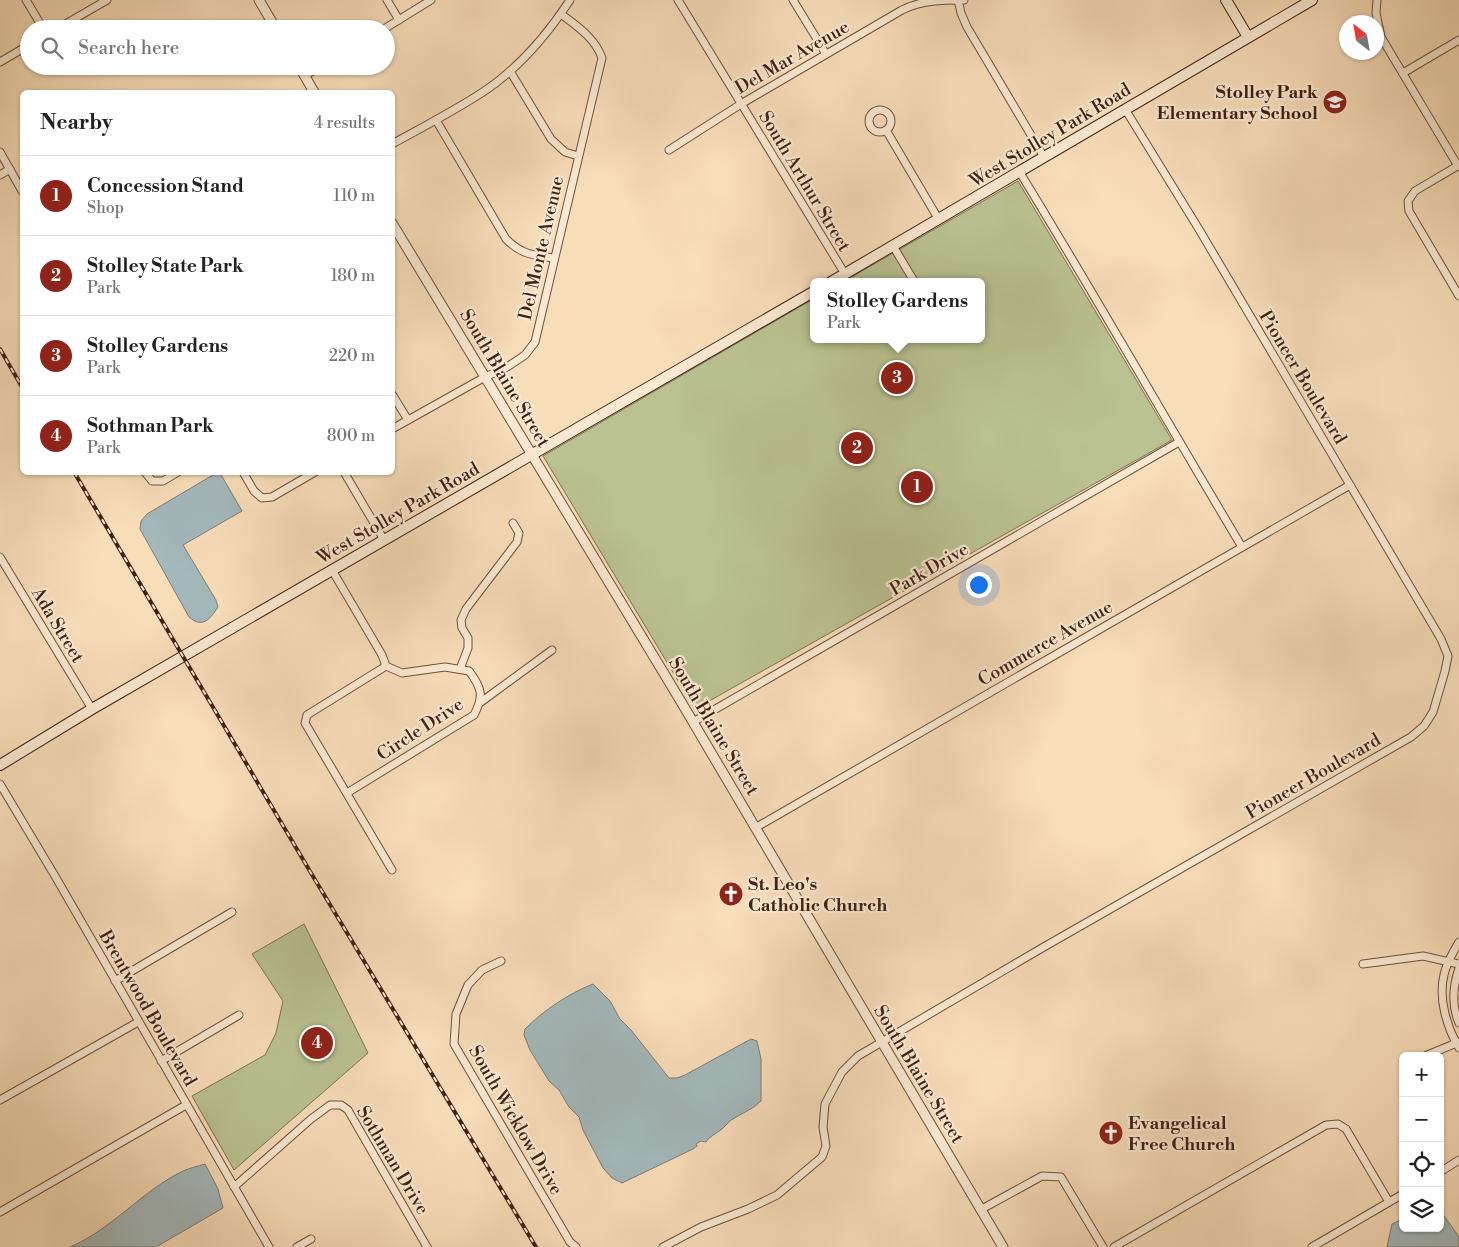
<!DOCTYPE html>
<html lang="en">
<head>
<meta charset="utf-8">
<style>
  body { margin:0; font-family:"Libre Bodoni",serif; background:#f6f6f6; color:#222 }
  .controls { position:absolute; right:15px; bottom:15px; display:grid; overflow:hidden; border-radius:8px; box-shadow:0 1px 4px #0004 }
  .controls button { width:45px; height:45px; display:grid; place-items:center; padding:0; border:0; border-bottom:1px solid #e0e0e0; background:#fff; color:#222; font:25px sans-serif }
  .compass { position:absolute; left:1339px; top:15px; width:45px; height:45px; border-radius:50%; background:#fff; box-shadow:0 1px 4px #0004; rotate:329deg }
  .you { position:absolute; left:978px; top:584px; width:18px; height:18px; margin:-12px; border:4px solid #fff; border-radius:50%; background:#1a73e8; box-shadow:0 0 0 8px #1a73e833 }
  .badge { display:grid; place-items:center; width:32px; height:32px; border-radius:50%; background:#8f2418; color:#fff; font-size:16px; font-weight:700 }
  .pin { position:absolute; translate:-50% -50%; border:2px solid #fff; box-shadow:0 1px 5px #0006 }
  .popup { position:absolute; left:810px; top:278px; width:175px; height:65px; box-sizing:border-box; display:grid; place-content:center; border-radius:8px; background:#fff; filter:drop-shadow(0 1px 4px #0005); font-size:16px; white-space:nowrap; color:#767676 }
  .popup b { font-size:19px; color:#222 }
  .popup::after { content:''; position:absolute; left:50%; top:100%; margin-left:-10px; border:10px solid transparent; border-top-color:#fff }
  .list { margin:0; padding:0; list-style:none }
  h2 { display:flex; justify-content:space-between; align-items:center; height:65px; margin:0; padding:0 20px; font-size:21px }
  h2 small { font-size:16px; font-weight:400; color:#767676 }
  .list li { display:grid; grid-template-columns:32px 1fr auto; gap:15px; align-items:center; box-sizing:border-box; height:80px; padding:0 20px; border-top:1px solid #e0e0e0 }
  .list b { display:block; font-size:19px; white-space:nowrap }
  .list p { margin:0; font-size:16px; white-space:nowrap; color:#767676 }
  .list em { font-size:16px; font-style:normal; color:#767676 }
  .icon { flex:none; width:28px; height:28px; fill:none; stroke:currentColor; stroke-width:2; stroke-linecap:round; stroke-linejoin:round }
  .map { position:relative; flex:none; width:1459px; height:1247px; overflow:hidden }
  .search { position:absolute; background:#fff; box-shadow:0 1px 4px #0004; left:20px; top:20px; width:375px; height:55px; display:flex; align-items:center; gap:12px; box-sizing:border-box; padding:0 18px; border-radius:28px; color:#767676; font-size:19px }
  .panel { position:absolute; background:#fff; box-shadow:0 1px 4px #0004; left:20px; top:90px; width:375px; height:385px; border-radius:8px }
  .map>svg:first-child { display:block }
</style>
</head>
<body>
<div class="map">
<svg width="1459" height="1247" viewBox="0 0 1459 1247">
  <rect width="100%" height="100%" fill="#f8ddb9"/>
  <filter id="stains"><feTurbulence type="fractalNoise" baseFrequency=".004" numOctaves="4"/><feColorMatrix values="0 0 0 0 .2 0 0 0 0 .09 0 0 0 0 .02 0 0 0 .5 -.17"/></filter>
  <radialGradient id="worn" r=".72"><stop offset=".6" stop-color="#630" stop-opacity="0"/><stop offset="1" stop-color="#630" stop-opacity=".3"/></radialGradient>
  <g fill="#bac291" stroke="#7c7252">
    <polygon points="1018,181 1172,440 695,709 543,456 813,299 813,339 981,339 981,282 843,282"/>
    <polygon points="304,924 368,1053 234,1170 192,1096 265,1055 276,1033 283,1001 252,954"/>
  </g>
  <g fill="#a3b8bb" stroke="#7b7c78">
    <path d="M218,472L220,473L242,511L183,545L216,600L218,607C210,619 203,629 189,617L140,529L141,521L147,514Z"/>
    <path d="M593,984L610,1001L620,1019L631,1030L669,1078H677L685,1075L751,1039L757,1041L761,1059V1101L754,1107L731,1120L722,1129L709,1138L706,1142L701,1141L696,1144L697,1146L693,1149L622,1183L612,1178L603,1168L583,1130L579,1117L569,1107L559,1090L549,1081L530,1050L524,1035L525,1029C544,1010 568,994 593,984Z"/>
    <path d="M205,1164L218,1189L223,1208L156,1247H70C111,1230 143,1190 183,1171C190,1168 198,1166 205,1164Z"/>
    <polygon points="1440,1210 1459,1237 1459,1247 1387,1247 1392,1224 1403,1219 1403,1228 1440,1228"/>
  </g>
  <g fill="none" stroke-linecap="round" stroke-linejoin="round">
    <defs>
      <g id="minor">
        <polyline points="26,0 41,25 46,29"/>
        <polyline points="387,0 399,20"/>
        <polyline points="678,0 845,274"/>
        <polyline points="793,0 826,54"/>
        <polyline points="958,0 961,13 967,27 1044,157"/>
        <polyline points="1377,0 1376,13 1381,37 1458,166"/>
        <polyline points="57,29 107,0"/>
        <polyline points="384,29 431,0"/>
        <polyline points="0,62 29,45"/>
        <polyline points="510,71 551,139 565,152 578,156"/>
        <polyline points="1403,73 1459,40"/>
        <polyline points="304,76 321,66"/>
        <circle cx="880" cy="121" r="11"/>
        <path d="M436,120L506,239C522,255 533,255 554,258"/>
        <polyline points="886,130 939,220"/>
        <path d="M392,144C423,127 454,111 483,92C518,69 547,35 570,0"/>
        <path d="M669,150L741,104L902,10C922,0 942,0 964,0"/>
        <polyline points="0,152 22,191"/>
        <polyline points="1459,165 1415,191 1408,201 1409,211 1459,296"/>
        <path d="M1019,171C1095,295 1167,422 1242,547"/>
        <polyline points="0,175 10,169"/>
        <polyline points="893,246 914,281"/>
        <polyline points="392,394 408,420"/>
        <path d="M392,429L485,377L507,367L525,355L535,342L602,58C595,38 578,27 561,14"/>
        <polyline points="145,472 152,481 163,481 178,472"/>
        <polyline points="243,472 254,491 262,498 272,497 315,472"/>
        <polyline points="344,472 384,540"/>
        <polyline points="0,557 92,709"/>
        <polyline points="332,570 382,655 386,666"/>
        <polyline points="460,669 468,648 468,638 462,628 461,620 466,609 517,542 519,533 513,523"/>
        <polyline points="481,702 552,650"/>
        <polyline points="693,722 1179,442"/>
        <polyline points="0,784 55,876 269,1247"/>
        <path d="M347,793L474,715C484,696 482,688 469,671L445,667L402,673L386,666L307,715L305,723L392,870"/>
        <polyline points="755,828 1350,485"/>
        <path d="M1459,942C1453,952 1446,964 1444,975C1438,998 1447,1028 1459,1048"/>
        <polyline points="501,961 482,970 468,985 456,1014 454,1044 570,1242 576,1247"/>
        <polyline points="1363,964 1423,956 1459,964"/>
        <path d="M1459,968C1453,986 1451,1005 1459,1023"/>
        <polyline points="115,981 232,912"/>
        <polyline points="1425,1056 1459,1042"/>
        <polyline points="161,1061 239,1015"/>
        <polyline points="0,1100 138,1022"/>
        <polyline points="1440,1172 1459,1160"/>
        <polyline points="234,1187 311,1119 330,1105 341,1105 348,1110 427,1247"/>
        <polyline points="980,1210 1042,1176 1061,1177 1103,1247"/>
        <polyline points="0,1212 186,1105"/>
        <polyline points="297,1247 311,1239"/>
        <polyline points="663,1247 701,1227 748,1209 777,1195 822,1157 826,1146 823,1127 825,1104 842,1072 858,1056 1042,948 1411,737 1424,726 1433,712 1445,671 1448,656 1441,639 1200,231 1125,109"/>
        <polyline points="1114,1247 1326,1125 1338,1124 1346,1129 1389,1202"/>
        <polyline points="1312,1247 1403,1194"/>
      </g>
      <g id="tertiary">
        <polyline points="259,0 276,29"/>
        <polyline points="299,66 314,92"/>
        <polyline points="392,223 680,700 1003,1247"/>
      </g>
      <g id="secondary">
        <polyline points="1226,0 1248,37"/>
        <polyline points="831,282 1312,0"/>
        <polyline points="0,765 92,709 813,292"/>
      </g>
    </defs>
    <use href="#minor" stroke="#6d503d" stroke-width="9"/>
    <use href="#tertiary" stroke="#6d503d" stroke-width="11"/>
    <use href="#secondary" stroke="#3f2114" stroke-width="12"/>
    <use href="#minor" stroke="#fae9d2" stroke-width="7"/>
    <use href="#tertiary" stroke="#fae9d2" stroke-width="9"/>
    <use href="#secondary" stroke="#fae9d2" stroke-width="10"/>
    <defs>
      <g id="rail">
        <polyline points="0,349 22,387"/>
        <polyline points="74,472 311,873 536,1247"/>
      </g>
    </defs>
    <use href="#rail" stroke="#3f2114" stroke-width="4"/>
    <use href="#rail" stroke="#fae9d2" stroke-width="2" stroke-dasharray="5.5" stroke-linecap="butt"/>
  </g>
  <defs>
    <symbol id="school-disc" viewBox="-11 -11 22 22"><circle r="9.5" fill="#8f2418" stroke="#fae9d2"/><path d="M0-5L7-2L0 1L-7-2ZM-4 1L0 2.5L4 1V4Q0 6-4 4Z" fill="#fff"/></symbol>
    <symbol id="church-disc" viewBox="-11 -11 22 22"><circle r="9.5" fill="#8f2418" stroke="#fae9d2"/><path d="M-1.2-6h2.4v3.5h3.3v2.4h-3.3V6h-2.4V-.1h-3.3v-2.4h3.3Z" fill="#fff"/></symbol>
  </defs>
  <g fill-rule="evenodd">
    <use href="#school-disc" x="1321" y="88" width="28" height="28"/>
    <use href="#church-disc" x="717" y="880" width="28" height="28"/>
    <use href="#church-disc" x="1097" y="1119" width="28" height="28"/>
  </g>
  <g text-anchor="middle" stroke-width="4.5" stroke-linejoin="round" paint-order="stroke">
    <g font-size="18" fill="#3f2114" stroke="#fae9d2">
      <text transform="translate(792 57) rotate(-30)" y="6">Del Mar Avenue</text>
      <text transform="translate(1050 135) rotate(-31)" y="6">West Stolley Park Road</text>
      <text transform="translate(805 181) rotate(59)" y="6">South Arthur Street</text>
      <text transform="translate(541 248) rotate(-77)" y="6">Del Monte Avenue</text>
      <text transform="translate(1303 377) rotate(59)" y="6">Pioneer Boulevard</text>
      <text transform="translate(505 378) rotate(59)" y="6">South Blaine Street</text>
      <text transform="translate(398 513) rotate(-30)" y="6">West Stolley Park Road</text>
      <text transform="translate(929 569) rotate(-30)" y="6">Park Drive</text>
      <text transform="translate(58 625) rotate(59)" y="6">Ada Street</text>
      <text transform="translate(1045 643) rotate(-30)" y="6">Commerce Avenue</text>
      <text transform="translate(714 726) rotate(59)" y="6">South Blaine Street</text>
      <text transform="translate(420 729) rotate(-33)" y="6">Circle Drive</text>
      <text transform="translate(1313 776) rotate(-30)" y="6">Pioneer Boulevard</text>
      <text transform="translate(148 1008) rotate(60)" y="6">Brentwood Boulevard</text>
      <text transform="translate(919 1074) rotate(59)" y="6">South Blaine Street</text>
      <text transform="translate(516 1120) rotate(60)" y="6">South Wicklow Drive</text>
      <text transform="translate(393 1160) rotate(59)" y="6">Sothman Drive</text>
    </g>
    <g font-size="18" font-weight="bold" fill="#3f2114" stroke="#fae9d2" text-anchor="start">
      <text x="1318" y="98" text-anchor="end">Stolley Park<tspan x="1318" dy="21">Elementary School</tspan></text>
      <text x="748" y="890">St. Leo's<tspan x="748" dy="21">Catholic Church</tspan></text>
      <text x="1128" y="1129">Evangelical<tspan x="1128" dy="21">Free Church</tspan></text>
    </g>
  </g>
  <rect width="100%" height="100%" filter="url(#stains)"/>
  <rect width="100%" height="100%" fill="url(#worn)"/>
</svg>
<div class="controls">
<button>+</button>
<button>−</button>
<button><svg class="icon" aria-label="locate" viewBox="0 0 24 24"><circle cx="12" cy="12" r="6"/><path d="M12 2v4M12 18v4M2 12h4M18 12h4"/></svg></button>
<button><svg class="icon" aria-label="layers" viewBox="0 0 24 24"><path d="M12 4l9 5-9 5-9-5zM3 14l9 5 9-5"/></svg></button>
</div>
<svg class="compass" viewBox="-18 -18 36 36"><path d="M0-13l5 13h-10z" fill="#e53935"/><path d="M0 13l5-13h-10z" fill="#767676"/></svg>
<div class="you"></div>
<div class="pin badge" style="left:917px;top:487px">1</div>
<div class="pin badge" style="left:857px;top:448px">2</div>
<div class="pin badge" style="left:897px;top:378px">3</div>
<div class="popup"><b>Stolley Gardens</b>Park</div>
<div class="pin badge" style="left:317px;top:1043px">4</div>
<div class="search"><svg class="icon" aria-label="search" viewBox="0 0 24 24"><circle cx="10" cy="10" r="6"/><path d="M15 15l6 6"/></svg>Search here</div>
<section class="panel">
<h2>Nearby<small>4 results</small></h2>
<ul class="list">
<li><span class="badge">1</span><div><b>Concession Stand</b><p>Shop</p></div><em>110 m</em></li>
<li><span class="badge">2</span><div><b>Stolley State Park</b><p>Park</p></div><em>180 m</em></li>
<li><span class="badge">3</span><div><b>Stolley Gardens</b><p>Park</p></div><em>220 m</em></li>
<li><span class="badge">4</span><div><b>Sothman Park</b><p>Park</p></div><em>800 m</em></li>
</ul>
</section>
</div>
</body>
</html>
